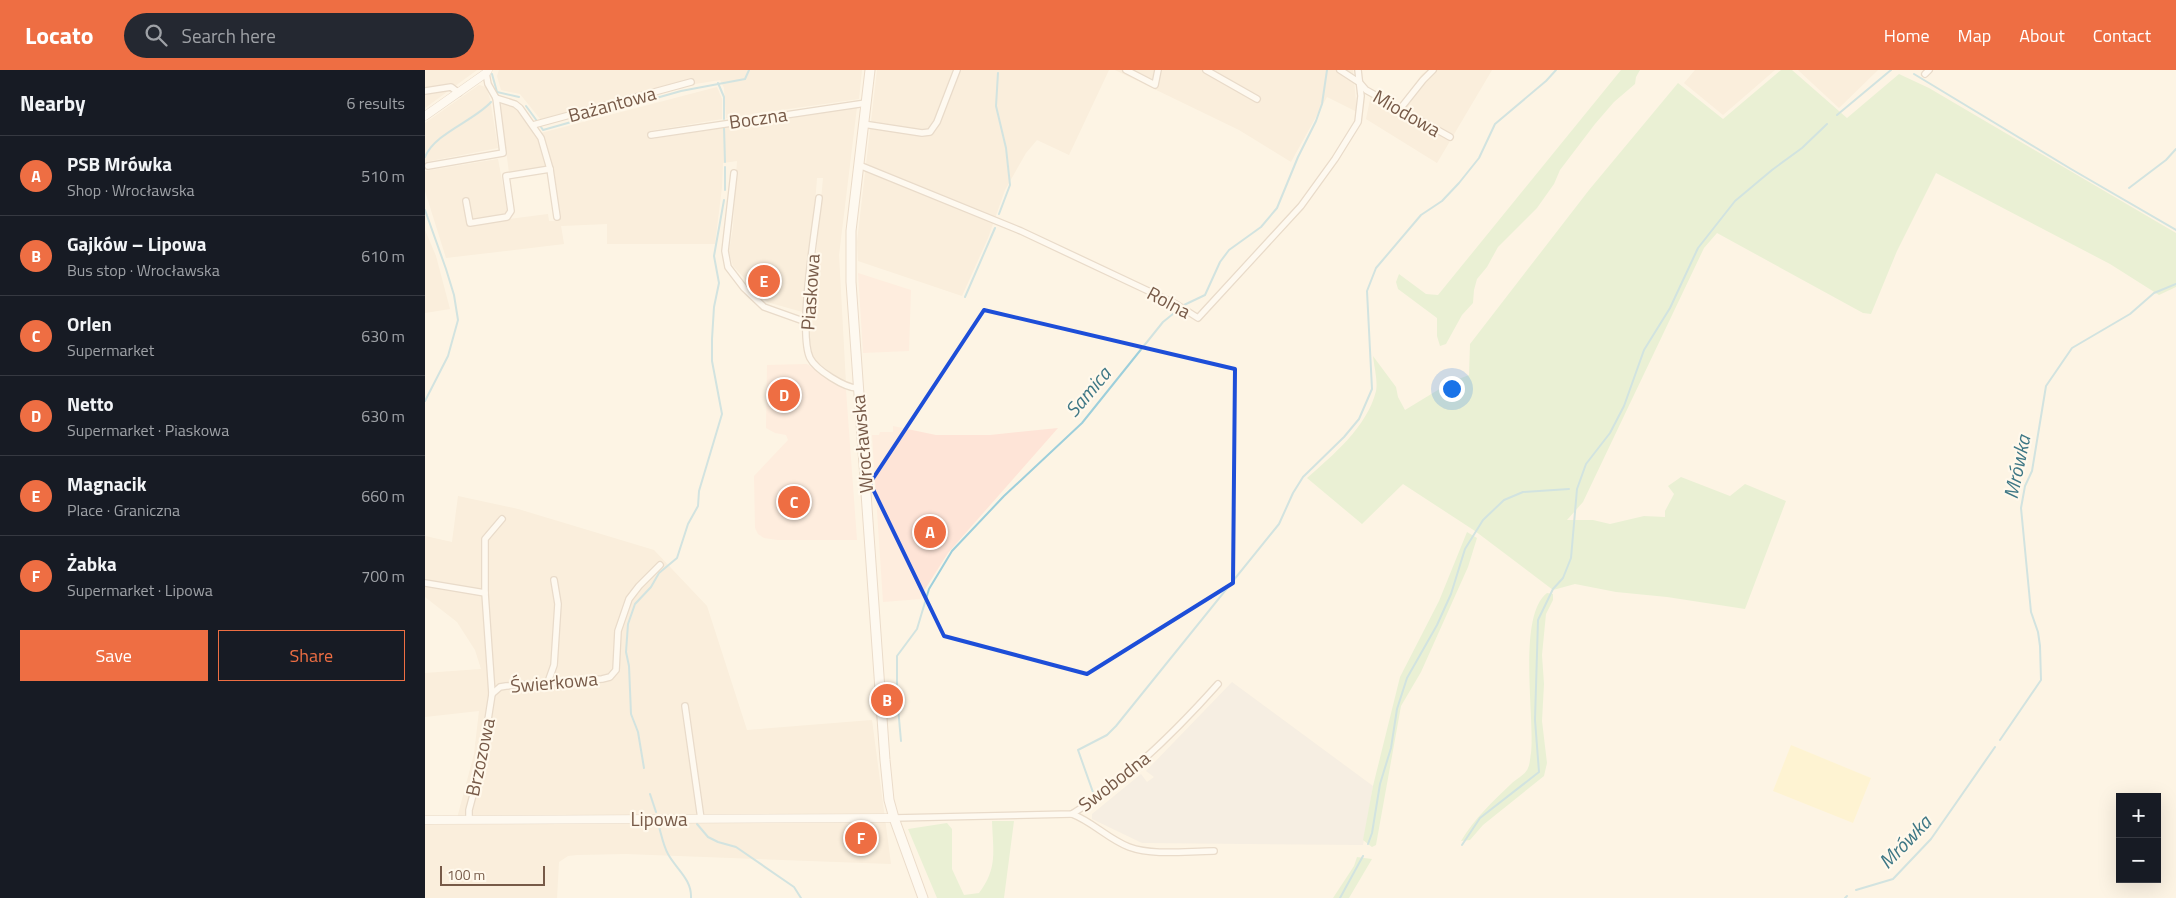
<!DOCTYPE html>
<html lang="en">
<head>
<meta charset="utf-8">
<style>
  body { margin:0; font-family:"Titillium Web",sans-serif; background:#242831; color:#f1f3f6 }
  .controls { position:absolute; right:15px; bottom:15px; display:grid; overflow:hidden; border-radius:0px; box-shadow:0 5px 20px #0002 }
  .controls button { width:45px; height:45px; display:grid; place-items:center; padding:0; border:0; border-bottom:1px solid #363941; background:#171b24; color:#f1f3f6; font:25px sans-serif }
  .scale { position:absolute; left:15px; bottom:12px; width:105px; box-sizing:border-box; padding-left:5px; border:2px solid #775a48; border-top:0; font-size:14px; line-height:18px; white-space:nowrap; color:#775a48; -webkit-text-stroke:4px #fff8eb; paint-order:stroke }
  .you { position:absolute; left:1026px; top:318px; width:18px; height:18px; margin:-12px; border:4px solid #fff; border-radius:50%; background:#1a73e8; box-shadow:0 0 0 8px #1a73e833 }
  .badge { display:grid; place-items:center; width:32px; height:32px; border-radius:50%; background:#ee6e43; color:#fff; font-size:16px; font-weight:700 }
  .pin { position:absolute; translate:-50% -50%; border:2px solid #fff; box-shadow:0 1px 5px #0006 }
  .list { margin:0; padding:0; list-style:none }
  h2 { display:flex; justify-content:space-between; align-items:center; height:65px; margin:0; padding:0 20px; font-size:21px }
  h2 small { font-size:16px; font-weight:400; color:#9ea1a6 }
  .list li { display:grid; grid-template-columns:32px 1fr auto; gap:15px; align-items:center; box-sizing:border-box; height:80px; padding:0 20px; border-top:1px solid #363941 }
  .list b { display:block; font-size:19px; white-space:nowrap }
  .list p { margin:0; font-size:16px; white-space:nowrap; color:#9ea1a6 }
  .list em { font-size:16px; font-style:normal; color:#9ea1a6 }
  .actions { display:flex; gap:10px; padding:15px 20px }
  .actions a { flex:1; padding:11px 0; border:1px solid #ee6e43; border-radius:0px; text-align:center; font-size:18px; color:#ee6e43 }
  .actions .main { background:#ee6e43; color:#fff }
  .icon { flex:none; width:28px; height:28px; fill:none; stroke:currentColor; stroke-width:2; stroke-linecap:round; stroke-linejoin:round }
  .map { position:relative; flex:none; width:1751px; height:828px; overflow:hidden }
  header { display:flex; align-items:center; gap:30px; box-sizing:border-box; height:70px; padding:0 25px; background:#ee6e43; color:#fff }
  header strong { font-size:24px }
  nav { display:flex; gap:28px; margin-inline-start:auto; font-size:18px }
  .search { width:350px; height:45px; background:#242831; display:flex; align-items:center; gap:12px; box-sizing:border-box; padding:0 18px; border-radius:28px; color:#9ea1a6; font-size:19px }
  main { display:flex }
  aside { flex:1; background:#171b24 }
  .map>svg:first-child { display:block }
</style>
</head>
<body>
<header>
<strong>Locato</strong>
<div class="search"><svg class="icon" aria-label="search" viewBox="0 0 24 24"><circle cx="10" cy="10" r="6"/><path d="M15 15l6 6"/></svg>Search here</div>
<nav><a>Home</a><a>Map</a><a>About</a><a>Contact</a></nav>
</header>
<main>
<aside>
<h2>Nearby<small>6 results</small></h2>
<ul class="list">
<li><span class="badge">A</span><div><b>PSB Mrówka</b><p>Shop · Wrocławska</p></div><em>510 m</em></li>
<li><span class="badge">B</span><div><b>Gajków – Lipowa</b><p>Bus stop · Wrocławska</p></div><em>610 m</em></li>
<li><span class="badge">C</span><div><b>Orlen</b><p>Supermarket</p></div><em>630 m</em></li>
<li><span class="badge">D</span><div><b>Netto</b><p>Supermarket · Piaskowa</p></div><em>630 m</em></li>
<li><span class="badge">E</span><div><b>Magnacik</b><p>Place · Graniczna</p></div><em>660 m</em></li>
<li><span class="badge">F</span><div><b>Żabka</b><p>Supermarket · Lipowa</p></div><em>700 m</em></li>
</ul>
<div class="actions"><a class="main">Save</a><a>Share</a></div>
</aside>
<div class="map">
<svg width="1751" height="828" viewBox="0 0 1751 828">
  <rect width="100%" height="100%" fill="#fdf4e4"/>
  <g fill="#f5e6d2">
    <polygon points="0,0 52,0 0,38"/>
    <polygon points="74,0 437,0 434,29 301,48 299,18 295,10 270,14 268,9 116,50 95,24 76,20 72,6"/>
    <polygon points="452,0 684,0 644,85 612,70 601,83 580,120 563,168 537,226 433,191 432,172"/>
    <polygon points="690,0 928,0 932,42 902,27 866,92 814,60"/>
    <polygon points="1003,0 1067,0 1012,93 941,49 946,25 971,40 997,4"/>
    <polygon points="1270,0 1350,0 1298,45 1259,13"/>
    <polygon points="1373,0 1453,0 1414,38"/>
    <polygon points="54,15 61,17 65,29 73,78 0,92 0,53"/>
    <polygon points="292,17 297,29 297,49 224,61 226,69 432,37 414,185 421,314 388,289 384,266 398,108 392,108 381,243 342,232 308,196 304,182 308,157 312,91 298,93 297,117 290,174 182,174 182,154 136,156 139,174 21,188 0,121 0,101 73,89 84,149 123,144 124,151 135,151 129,107 123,79 116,63"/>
    <polygon points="75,34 89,35 112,66 119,82 122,97 84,103"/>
    <polygon points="0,160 11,186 25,239 0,243"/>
    <polygon points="33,426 93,439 229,480 282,536 322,660 447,650 466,794 201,784 152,785 143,786 134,792 132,828 0,828 0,752 31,752 49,684 54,641 0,647 0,603 56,599 50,580 32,552 0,527 0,466 27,472"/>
  </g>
  <g fill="#fee4d7">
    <polygon points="433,203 486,220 484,281 438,283"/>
    <polygon points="382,294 421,320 432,470 353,470 339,468 333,464 330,458 329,406 363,370 361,365 350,363 341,358 342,295"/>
    <polygon points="468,356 511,365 565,365 633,358 523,483 497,524 496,529 458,532 447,365 454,365 455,362 468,362"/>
  </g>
  <polygon fill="#ede6df" points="807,612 948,716 938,775 717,773 667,749 667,744 716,704 722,712 729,707 721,701"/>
  <g fill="#d2ecc2">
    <polygon points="1196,0 1215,0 1211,7 1210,14 1189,32 1170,54 1135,100 1129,114 1112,138 1073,177 1062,197 1052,209 1049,220 1048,233 1037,245 1021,274 1015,276 1012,266 1012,248 973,219 971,212 974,204 1001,224 1013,225"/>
    <path d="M1356,0H1367L1422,48L1474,4L1504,18L1751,163V217L1734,225L1685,194L1511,103L1472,181L1446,244L1438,243L1292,163L1279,178L1158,432L1142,450H1168L1185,454L1219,446L1240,447V441L1249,424L1243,416L1256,407L1305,426L1320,414L1361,431L1320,539L1242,527L1191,522L1150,514L1128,520L1050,461L978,414L937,454L882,408C908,385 942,357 951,321C953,311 949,296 948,286L971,317L973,327L980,340L1026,312L1044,305L1045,274L1164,120L1253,13L1298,49Z"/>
    <polygon points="1042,462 1052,468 1043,497 996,602 976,636 951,775 947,777 938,770 948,716 975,607 1014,531"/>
    <path d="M1122,523L1128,524V530L1121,544L1117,585L1119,614L1117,651L1122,693L1119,706L1058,755L1045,770L1036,771C1049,749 1068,731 1086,714C1091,709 1101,704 1103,698C1105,694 1105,688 1106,683C1110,647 1092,546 1122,523Z"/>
    <path d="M567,751H589L579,828H512L483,759L522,753L527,759V799L539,825L554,823C573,798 568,781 567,751Z"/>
    <polygon points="932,787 947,789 924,828 908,828 929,796"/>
  </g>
  <polygon fill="#fff2bd" points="1366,675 1446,708 1428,753 1348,721"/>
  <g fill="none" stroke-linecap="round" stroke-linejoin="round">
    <g stroke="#9dcfdb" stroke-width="2">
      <polyline points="573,3 571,36 581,78 585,115 574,144"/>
      <polyline points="67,4 72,22 94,27"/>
      <polyline points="1489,4 1646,99 1751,160"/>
      <polyline points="293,13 299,27 299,49"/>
      <polyline points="101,36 112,51"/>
      <polyline points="1412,45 1466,0"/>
      <polyline points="116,57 118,60 256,21 320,9 324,0"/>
      <polyline points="299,57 300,92"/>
      <path d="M0,87C10,63 49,51 66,32"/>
      <polyline points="300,97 300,120"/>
      <polyline points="1704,118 1741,90 1751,79"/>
      <polyline points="0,140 21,199 29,225 33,250 23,286 0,331"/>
      <polyline points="540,227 570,158"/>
      <polyline points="1575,670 1616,610 1615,576 1613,562 1606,542 1596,438 1600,416 1607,401 1621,316 1647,278 1705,244 1729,223 1751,214"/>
      <polyline points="476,671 472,626 472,586 492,559 504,519 527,481 579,426 657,353 738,252 759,235 780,225 795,192 804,180 836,157 852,138 873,87 891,51 897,34 902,0"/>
      <polyline points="219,698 213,662 206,644 204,596 201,582 203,554 210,534 226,517 234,503 252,488 263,454 273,436 274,421 297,344 287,291 287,269 289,237 294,213 289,186 299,130"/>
      <polyline points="225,724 231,742"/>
      <polyline points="669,725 653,680 682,665 691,656 854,454 868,423 878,407 919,367 934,349 947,319 942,221 951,198 996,145 1017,131 1034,113 1054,88 1070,54 1121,11 1131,0"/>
      <path d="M233,753C236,763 238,775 243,784C251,799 267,809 266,828"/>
      <polyline points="272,754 283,767 293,772 311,777 369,817 376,828"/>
      <polyline points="943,774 947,763 955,714 966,678 972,639 982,608 1012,555 1026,524 1040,479 1058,450 1079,430 1098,422 1144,419"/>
      <polyline points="1037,775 1055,748 1114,702 1110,650 1113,550 1128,519 1138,508 1146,488 1152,419 1161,394 1185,363 1199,336 1219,280 1245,238 1273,178 1310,131 1347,100 1377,78 1402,54"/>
      <polyline points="1431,820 1468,809 1506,769 1570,677"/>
      <polyline points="915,828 938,786"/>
      <polyline points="1420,828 1422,826"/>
    </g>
    <defs>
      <g id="minor">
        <polyline points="701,0 730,15 733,0"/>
        <polyline points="781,0 832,29"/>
        <polyline points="915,0 935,13 941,20 1025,67"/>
        <polyline points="61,3 63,14 71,28 90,34 95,38 116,68 125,99 132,147"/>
        <polyline points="1500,4 1504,0"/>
        <polyline points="0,21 26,17 34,23"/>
        <polyline points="975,39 998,10 1008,0"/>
        <polyline points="438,54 497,63 505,62 512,52 532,0"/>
        <polyline points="108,55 266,12"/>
        <polyline points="226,65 441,33"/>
        <polyline points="434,95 596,161 751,234 773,248 876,136 910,89 933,52 936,26 933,0"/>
        <polyline points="3,96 78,83 71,28"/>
        <polyline points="309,103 300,181 303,197 319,218 339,237 381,252"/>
        <path d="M394,128C390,161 373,263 385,288C391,300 420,318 432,318"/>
        <polyline points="41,131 45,153 82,147 86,141 81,106 125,99"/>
        <polyline points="0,513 60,523"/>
        <polyline points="123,612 129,595 133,534 129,510"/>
        <polyline points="67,624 75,617 81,616 177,609 185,607 191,600 193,561 204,529 214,516 235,495"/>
        <polyline points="260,636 276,749"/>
        <path d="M647,744C668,752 683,769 704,777C729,786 762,781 789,781"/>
        <path d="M469,748L647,744C701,711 751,661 793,614"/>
        <polyline points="44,750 44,740 56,695 67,624 60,523 60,469 77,449"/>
      </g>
      <g id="tertiary">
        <polyline points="0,46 61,3 63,0"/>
        <polyline points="0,750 469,748"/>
      </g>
      <polyline id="secondary" points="445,0 426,161 426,212 460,690 464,730 469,748 498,828"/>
    </defs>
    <use href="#minor" stroke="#d0bcaa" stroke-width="8"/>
    <use href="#tertiary" stroke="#d0bcaa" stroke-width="9"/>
    <use href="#secondary" stroke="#d5beaa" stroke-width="11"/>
    <use href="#minor" stroke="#fff" stroke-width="5.5"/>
    <use href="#tertiary" stroke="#fff" stroke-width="8"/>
    <use href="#secondary" stroke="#fff" stroke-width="9"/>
  </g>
  <path d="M0 0H1751V828H0ZM559,240L810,299L808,513L662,604L519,566L445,413Z" fill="#fdf4e4" fill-opacity=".55" fill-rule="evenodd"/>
  <path fill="none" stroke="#1d4ed8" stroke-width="4" stroke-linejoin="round" d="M559,240L810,299L808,513L662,604L519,566L445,413Z"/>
  <g text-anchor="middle" stroke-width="4.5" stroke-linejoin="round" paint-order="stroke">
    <g font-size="19" fill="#775a48" stroke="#fff8eb">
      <text transform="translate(187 34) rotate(-15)" y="7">Bażantowa</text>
      <text transform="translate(982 43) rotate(30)" y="7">Miodowa</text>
      <text transform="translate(333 48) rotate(-8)" y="7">Boczna</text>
      <text transform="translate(385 222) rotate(-86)" y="7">Piaskowa</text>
      <text transform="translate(744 232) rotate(28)" y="7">Rolna</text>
      <text transform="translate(437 374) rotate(-95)" y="7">Wrocławska</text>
      <text transform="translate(129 612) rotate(-5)" y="7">Świerkowa</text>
      <text transform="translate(55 687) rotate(-78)" y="7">Brzozowa</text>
      <text transform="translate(689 711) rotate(-38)" y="7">Swobodna</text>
      <text x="234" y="756">Lipowa</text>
    </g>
    <g font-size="20" font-style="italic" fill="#3e7785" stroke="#fff8eb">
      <text transform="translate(663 322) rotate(-50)" y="7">Samica</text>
      <text transform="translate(1592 397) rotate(-78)" y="7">Mrówka</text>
      <text transform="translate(1480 772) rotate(-46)" y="7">Mrówka</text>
    </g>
  </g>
</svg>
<div class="controls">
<button>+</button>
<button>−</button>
</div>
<div class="scale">100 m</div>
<div class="you"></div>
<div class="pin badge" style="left:505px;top:462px">A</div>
<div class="pin badge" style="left:462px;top:630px">B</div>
<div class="pin badge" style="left:369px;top:432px">C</div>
<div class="pin badge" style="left:359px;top:325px">D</div>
<div class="pin badge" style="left:339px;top:211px">E</div>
<div class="pin badge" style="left:436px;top:768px">F</div>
</div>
</main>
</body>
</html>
